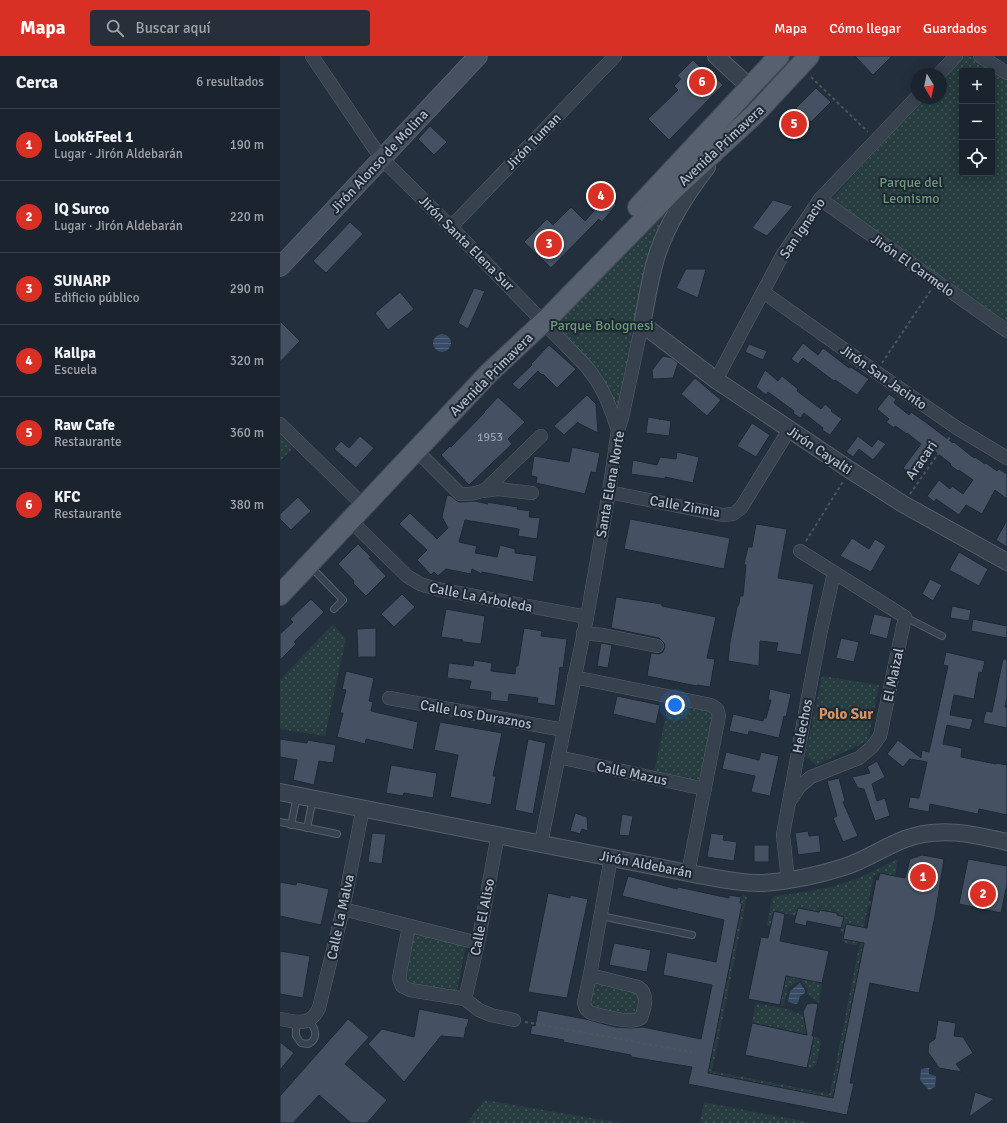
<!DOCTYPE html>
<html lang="es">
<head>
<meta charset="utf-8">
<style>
  body { margin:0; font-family:Signika,sans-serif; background:#282f3a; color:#f1f3f6 }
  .controls { position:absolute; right:12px; top:12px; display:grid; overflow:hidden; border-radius:4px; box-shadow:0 2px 10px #0003 }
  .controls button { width:36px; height:36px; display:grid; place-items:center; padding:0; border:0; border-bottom:1px solid #39404a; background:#1b232e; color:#f1f3f6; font:20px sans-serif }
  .compass { position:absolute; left:631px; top:12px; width:36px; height:36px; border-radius:50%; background:#1b232e; box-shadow:0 2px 10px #0003; rotate:170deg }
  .you { position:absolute; left:395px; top:649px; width:14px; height:14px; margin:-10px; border:3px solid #fff; border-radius:50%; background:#1a73e8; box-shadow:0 0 0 6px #1a73e833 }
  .badge { display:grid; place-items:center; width:26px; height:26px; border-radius:50%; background:#d93025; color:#fff; font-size:13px; font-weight:700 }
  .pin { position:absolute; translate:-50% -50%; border:2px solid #fff; box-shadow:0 1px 4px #0006 }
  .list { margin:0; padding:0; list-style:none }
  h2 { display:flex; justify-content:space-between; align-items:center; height:52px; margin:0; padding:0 16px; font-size:17px }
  h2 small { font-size:13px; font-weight:400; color:#a0a4aa }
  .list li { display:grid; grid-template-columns:26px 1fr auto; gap:12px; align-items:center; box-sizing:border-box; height:72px; padding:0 16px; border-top:1px solid #39404a }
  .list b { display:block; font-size:15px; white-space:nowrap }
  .list p { margin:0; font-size:13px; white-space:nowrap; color:#a0a4aa }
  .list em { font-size:13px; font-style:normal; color:#a0a4aa }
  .icon { flex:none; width:22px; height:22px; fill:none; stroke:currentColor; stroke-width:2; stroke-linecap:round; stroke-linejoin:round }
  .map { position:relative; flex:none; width:727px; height:1067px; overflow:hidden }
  header { display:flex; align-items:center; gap:24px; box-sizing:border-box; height:56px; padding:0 20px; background:#d93025; color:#fff }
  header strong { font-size:19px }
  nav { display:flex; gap:22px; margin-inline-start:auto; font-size:14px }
  .search { width:280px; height:36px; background:#282f3a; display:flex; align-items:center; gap:10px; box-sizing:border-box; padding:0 14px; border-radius:4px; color:#a0a4aa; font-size:15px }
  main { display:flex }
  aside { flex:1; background:#1b232e }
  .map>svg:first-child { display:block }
</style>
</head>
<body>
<header>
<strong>Mapa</strong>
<div class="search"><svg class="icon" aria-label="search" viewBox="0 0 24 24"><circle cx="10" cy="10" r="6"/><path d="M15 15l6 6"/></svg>Buscar aquí</div>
<nav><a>Mapa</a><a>Cómo llegar</a><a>Guardados</a></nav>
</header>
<main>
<aside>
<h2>Cerca<small>6 resultados</small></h2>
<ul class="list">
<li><span class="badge">1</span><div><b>Look&amp;Feel 1</b><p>Lugar · Jirón Aldebarán</p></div><em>190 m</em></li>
<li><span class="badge">2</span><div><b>IQ Surco</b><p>Lugar · Jirón Aldebarán</p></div><em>220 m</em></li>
<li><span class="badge">3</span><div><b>SUNARP</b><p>Edificio público</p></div><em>290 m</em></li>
<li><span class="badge">4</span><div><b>Kallpa</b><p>Escuela</p></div><em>320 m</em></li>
<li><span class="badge">5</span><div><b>Raw Cafe</b><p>Restaurante</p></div><em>360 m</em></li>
<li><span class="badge">6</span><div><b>KFC</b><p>Restaurante</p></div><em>380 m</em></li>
</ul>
</aside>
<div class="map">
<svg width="727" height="1067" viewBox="0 0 727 1067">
  <defs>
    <pattern id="grass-dots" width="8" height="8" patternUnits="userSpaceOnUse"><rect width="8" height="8" fill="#263c3f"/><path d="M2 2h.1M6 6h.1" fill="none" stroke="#435659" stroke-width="1.8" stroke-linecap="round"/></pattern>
    <pattern id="water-rules" width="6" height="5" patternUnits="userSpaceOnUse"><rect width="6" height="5" fill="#394c67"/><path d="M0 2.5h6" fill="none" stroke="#53647b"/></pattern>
  </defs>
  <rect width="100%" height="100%" fill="#242f3e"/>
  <g fill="url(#grass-dots)" fill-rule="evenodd">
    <polygon points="504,0 517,0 493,25 485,18"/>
    <path d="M683,0H689L727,24V268L552,143L644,42H661V24ZM682,15H712V117H682Z"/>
    <polygon points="391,149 338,360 275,270 388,150"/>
    <polygon points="0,377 14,391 0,405"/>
    <polygon points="53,568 66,583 45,680 0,673 0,624"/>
    <polygon points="542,620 599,629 588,685 536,709 525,700"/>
    <polygon points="390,640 437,653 425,733 373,721"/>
    <path d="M618,803L615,820L597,817V819H594L589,844L591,846V850L588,851L583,875L576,881L578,870L566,868L563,883L578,886L577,889L565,887L562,884L563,877L560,876L564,861L557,859V857L540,854L539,856L518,852L516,860L494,855L490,870L487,869L492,843L494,840C521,837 548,833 573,824C589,818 603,810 618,803Z"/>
    <polygon points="463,839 467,840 432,1015 550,1038 580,886 586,887 581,902 565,981 557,1045 546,1041 529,1037 423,1019 432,989 434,989 438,972 435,971 438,958 440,958 444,940 442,940 444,926 447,926 456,878 461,841"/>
    <polygon points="133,874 187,884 176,940 122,929"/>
    <polygon points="313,919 358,930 361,962 309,955"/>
    <polygon points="506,920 542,927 539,946 536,945 527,937 528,934 520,924 508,932 504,950 500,949"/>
    <path d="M476,947L512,954C515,958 517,956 521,958C527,963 530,973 532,980L472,967Z"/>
    <polygon points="534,980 539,982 541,986 536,1009 530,1013 527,1012"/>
    <polygon points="204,1044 341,1067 187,1067"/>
    <polygon points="424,1046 532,1067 420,1067"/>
  </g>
  <g fill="url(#water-rules)">
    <circle cx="162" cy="287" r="9"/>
    <polygon points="520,927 525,934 525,937 520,940 518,947 516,948 508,946 510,935"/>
    <polygon points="649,1012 649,1018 656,1020 655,1031 649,1034 640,1024 641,1013"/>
  </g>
  <g fill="#455162" stroke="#1f2835">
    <polygon points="575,0 612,0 593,19"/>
    <polygon points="413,4 421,12 423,10 443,29 389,84 368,63 398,34 394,30 401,23 397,20"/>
    <polygon points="536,32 551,46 531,66 516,52"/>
    <polygon points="150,70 167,86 154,99 138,83"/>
    <polygon points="329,138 336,149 322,166 319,163 271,212 244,186 267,163 273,169 291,151 305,165"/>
    <polygon points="493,144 513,150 487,180 472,172"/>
    <polygon points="70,166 83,178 46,217 33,205"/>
    <polygon points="406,213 426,213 418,242 396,232"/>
    <polygon points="194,232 205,235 188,273 178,267"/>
    <polygon points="120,236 134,253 108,274 95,257"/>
    <polygon points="0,265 20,285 0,306"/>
    <polygon points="523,287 538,299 543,292 569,312 571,311 589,323 577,339 555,324 554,325 523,302 518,308 511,303"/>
    <polygon points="469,288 487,295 483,304 465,296"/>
    <polygon points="269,289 296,313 277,332 263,318 262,319 258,315 239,334 232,328 252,309 251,308"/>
    <polygon points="383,300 392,302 398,307 393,322 373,323 372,314"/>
    <polygon points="485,314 498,325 502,320 518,333 517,335 541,353 545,348 552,354 551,355 562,363 550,379 542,374 543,372 524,357 520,362 513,357 514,355 488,336 486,339 476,331"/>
    <polygon points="415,322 441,344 427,360 401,338"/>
    <polygon points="609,338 616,343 614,347 629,359 631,356 644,365 673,387 674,386 694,402 695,401 705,408 706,407 717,415 719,413 727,418 727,443 715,434 702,458 686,449 679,459 656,443 654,446 647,440 659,424 670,433 672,430 683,438 693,424 679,414 678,415 670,409 671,408 653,394 652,396 649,394 630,418 623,412 641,388 627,377 627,378 615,370 614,372 606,366 609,363 597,353"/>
    <polygon points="307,339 316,348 318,377 298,367 298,366 284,379 274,370"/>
    <polygon points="218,341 245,366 228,383 232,388 189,429 161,399 170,390 171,391 205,356 204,356"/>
    <polygon points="368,361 380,363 379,364 380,363 391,365 389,380 366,377"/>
    <polygon points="472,367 490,379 476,401 457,390"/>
    <polygon points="80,380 94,392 76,412 54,393 61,385 69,392"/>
    <polygon points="578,380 592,391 598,383 606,388 593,404 579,393 573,401 566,396"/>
    <polygon points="292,391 320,397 316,417 311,416 305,438 256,427 257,421 251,420 254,400 289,406"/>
    <polygon points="397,396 419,401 413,427 385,421 385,423 351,418 353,404 377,409 380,401 396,403"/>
    <polygon points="167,439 171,440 177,445 180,446 195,445 208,448 206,446 238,451 237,453 250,455 249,461 260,462 257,483 238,480 239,473 185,464 179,486 197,490 195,497 217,501 220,489 235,493 235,497 257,500 253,526 202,516 202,518 192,513 191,518 166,513 158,520 154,516 151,519 137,504 147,494 119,468 130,457 157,483 168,472 162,461"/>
    <polygon points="18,441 31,455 11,474 0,463 0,458"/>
    <polygon points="350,463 450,482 444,513 344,493"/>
    <polygon points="727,464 727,491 716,484"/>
    <polygon points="476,468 507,473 498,522 534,528 521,599 496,595 498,587 480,585 479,610 448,605 450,586 457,551 459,548 460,540 463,540 466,509 464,508 468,491 472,491"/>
    <polygon points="572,482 589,493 595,483 606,490 591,516 560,500"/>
    <polygon points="78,488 91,501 89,502 106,520 86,540 73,527 74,525 58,508"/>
    <polygon points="679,496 708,513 699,530 669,514"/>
    <polygon points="650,523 662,529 653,545 642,538"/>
    <polygon points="122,538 135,551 114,571 101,558"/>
    <polygon points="336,541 382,548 382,550 436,561 427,602 435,603 430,631 417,629 417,630 367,620 371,597 379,598 383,596 385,591 384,587 379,582 331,572"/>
    <polygon points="31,543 44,556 14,586 16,588 0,604 0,578 13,566 10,563"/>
    <polygon points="672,550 691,554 689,565 670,562"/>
    <polygon points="166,553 205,560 201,588 183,586 183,584 161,581"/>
    <polygon points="594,558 612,562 607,583 589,578"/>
    <polygon points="693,563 727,570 727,582 691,575"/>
    <polygon points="96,572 96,601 78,601 77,573"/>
    <polygon points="244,572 262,575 261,580 287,583 283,612 280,611 275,650 257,647 258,642 229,638 228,646 210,644 211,636 189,633 191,625 167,622 169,607 193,610 194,604 212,607 211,615 235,618 236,610 238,610"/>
    <polygon points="561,582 579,586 574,606 556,602"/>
    <polygon points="321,587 332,589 328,612 317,610"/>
    <polygon points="666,596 705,605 702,617 699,616 694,643 674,639 670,659 693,663 690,674 667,669 663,688 682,692 681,701 716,708 716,707 727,709 727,759 699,753 698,758 650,748 649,756 628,752 630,741 639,742 647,706 630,703 623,711 607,698 618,684 641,702 642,694 649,696 668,610 663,609"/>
    <polygon points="723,603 727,603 727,641 725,651 727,651 727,672 703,667 706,655 712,656"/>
    <polygon points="66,615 94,622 89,645 93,646 91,655 138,666 133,694 86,683 85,688 57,681 63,657 60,657 66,634 62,633"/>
    <polygon points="490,633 511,638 506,661 504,660 499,682 469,675 468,679 449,675 453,658 483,665 484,662 486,662 491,644 488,644"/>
    <polygon points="337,640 380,649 376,668 333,658"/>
    <polygon points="160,666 222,677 213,720 216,720 211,749 170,741 178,699 154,694"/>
    <polygon points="0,683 27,687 28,684 56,689 53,707 39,705 34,729 13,724 17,704 0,701"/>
    <polygon points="248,683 266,687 253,758 235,754"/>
    <polygon points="446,696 479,704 481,696 499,700 490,740 471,736 475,720 442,713"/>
    <polygon points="597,705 605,721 592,728 597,745 605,742 610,760 595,765 584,733 578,732 572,721 590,717 587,711"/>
    <polygon points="111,709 157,717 153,742 124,737 123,740 106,737"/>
    <polygon points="559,722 565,745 563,746 578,780 563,786 553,762 557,760 547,725"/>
    <polygon points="295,757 307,761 308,775 302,773 300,778 290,775"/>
    <polygon points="342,758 353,760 349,780 339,779"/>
    <polygon points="528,775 529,780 539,779 541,796 518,799 515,777"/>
    <polygon points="92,777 106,778 102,808 88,806"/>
    <polygon points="431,777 444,779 443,784 457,786 454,805 427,801"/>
    <rect x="474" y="789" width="15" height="17"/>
    <polygon points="642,799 664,803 655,860 639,937 590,927 570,1027 574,1027 567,1059 408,1028 412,1011 351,1001 351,999 283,986 284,984 250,978 252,969 255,970 258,954 305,963 335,971 350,972 363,971 421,983 432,929 383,919 387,896 436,906 444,864 342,840 348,820 397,833 398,831 449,842 449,839 461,841 460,847 462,848 428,1017 553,1042 584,887 563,883 566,868 587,872 596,823 598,824 600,817 625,822 630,803"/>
    <polygon points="688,803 727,810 727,828 721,857 679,848"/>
    <polygon points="0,826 16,829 17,826 49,833 41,869 0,860"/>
    <polygon points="268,837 290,842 290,839 308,843 287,942 248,936"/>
    <polygon points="518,852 539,856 540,854 557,857 557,859 564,861 561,872 527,865 526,870 514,867"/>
    <polygon points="494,855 505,858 500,885 549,895 542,927 506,920 500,949 468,943 481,881 488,882"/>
    <polygon points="334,887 371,894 367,916 329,909"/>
    <polygon points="0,895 30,900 23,942 0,938"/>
    <polygon points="532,947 538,948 532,980 534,980 527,1012 465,999 472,967 527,979 523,956 527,948"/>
    <polygon points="139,953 189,963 187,971 186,971 184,982 161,980 124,1026 88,988 102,973 134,981"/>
    <polygon points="68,963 89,981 65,1008 107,1044 87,1067 71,1067 39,1039 13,1067 0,1067 0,1040"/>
    <polygon points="658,964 676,967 674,980 683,981 693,997 676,1008 682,1016 659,1012 648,996 649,987 655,983"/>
    <polygon points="0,986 14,997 0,1014"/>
    <polygon points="695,1036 714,1043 689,1061"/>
  </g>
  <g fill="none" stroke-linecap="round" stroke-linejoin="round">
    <defs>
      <g id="service">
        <polyline points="31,511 63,544 54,553"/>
        <polyline points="625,561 662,580"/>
        <polyline points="0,766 57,778"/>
        <polyline points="11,769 17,740"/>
        <polyline points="27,772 33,743"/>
        <polyline points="321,860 412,879"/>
        <path d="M19,966L16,972V980L21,987L28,988C39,983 36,971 28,965"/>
      </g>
      <g id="minor">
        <path d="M32,0L101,102L171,171L306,310C324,332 329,348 338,374"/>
        <polyline points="700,0 727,17"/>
        <polyline points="659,18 676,0"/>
        <polyline points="540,143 727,275"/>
        <polyline points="171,171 335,0"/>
        <polyline points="483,236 596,316 677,372 727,402"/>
        <polyline points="436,324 502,200 540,143 637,41"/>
        <polyline points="0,368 75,441"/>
        <path d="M137,395L180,438C190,438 197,438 206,433L261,380"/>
        <polyline points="203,435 218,433 252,437"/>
        <polyline points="329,436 443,459 453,458 461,452 509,374"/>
        <polyline points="71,465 127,520 140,528 157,533 307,561"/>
        <polyline points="303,577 323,579 377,590"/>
        <polyline points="294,621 431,649 437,653 439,660 408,817"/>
        <polyline points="109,642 284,674"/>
        <polyline points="278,701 425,733"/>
        <polyline points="509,746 520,730 531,721 579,702 592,691 600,680 625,561 520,495"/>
        <polyline points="261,787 307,561 329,436 338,374 342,362 362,268"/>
        <polyline points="508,824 503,779 529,636 541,574 554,517"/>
        <polyline points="63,853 198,887"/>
        <polyline points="129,870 119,922 122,930 130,934 185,943 199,954 211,959 234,964"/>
        <path d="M310,919L358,931C369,938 365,951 361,962C351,969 322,959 311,957C306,954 305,952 304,946L310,919L331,801"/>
        <polyline points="185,943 198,887 218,778"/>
        <path d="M0,963C17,966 30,971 39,952L63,853L83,752"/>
      </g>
      <g id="tertiary">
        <polyline points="436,0 486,46"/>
        <path d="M427,111C407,137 389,165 378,196C370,219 367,245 362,268L436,324L570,414L623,448L727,506"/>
        <path d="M0,736L408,817C433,821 459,828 484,827C511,825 539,819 564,811C586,804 604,791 625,783C659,770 693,778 727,786"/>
      </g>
      <polyline id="secondary" points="0,211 198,0"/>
      <g id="primary">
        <polyline points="358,151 499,0"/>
        <polyline points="0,539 209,317 271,259 392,135 474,59 529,0"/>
      </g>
    </defs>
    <use href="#service" stroke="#565f6c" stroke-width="8"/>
    <use href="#minor" stroke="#565f6c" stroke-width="14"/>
    <use href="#tertiary" stroke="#565f6c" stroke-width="18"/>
    <use href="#secondary" stroke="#565f6c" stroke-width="20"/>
    <use href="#primary" stroke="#414a57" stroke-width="22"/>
    <g stroke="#44595c" stroke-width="2" stroke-dasharray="3 3" stroke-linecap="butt">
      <polyline points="531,21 588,76"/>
      <polyline points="602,307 651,234"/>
      <polyline points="630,438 670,381"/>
      <polyline points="526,485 564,424"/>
      <polyline points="245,966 412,996"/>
    </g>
    <use href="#service" stroke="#38414e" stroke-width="6"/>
    <use href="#minor" stroke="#38414e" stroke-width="13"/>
    <use href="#tertiary" stroke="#38414e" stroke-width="16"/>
    <use href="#secondary" stroke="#465061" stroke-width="18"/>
    <use href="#primary" stroke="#56606e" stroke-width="20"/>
  </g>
  <g text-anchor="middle" stroke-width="4" stroke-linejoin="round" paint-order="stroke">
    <g font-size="12" fill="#98a1af">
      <text x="210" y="385">1953</text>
    </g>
    <g font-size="14" fill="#b4bcc9" stroke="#1d2633">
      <text transform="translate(253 85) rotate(-46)" y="5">Jirón Tuman</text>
      <text transform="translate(441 89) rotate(-43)" y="5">Avenida Primavera</text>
      <text transform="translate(99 105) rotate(-47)" y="5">Jirón Alonso de Molina</text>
      <text transform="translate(522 172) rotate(-56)" y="5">San Ignacio</text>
      <text transform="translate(187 187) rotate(45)" y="5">Jirón Santa Elena Sur</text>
      <text transform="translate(633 209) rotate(35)" y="5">Jirón El Carmelo</text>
      <text transform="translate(211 318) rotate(-45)" y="5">Avenida Primavera</text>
      <text transform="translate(604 321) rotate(35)" y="5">Jirón San Jacinto</text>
      <text transform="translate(540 394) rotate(34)" y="5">Jirón Cayalti</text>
      <text transform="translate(641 404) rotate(-55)" y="5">Aracari</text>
      <text transform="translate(330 428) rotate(-80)" y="5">Santa Elena Norte</text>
      <text transform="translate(405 450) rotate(10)" y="5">Calle Zinnia</text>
      <text transform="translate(201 541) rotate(11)" y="5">Calle La Arboleda</text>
      <text transform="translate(613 619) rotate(-78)" y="5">El Maizal</text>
      <text transform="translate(196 658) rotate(10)" y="5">Calle Los Duraznos</text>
      <text transform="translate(522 670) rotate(-79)" y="5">Helechos</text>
      <text transform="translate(352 717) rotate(12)" y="5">Calle Mazus</text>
      <text transform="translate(366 808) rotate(11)" y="5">Jirón Aldebarán</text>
      <text transform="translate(60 861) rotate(-78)" y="5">Calle La Malva</text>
      <text transform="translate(202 861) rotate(-79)" y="5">Calle El Aliso</text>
    </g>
    <g font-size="14" fill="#6b9a76" stroke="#1d2633">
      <text x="631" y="131">Parque del<tspan x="631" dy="16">Leonismo</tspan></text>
      <text x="322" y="274">Parque Bolognesi</text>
    </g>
    <g font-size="15" font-weight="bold" fill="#d59563" stroke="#1d2633">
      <text x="566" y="663">Polo Sur</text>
    </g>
  </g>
</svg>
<div class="controls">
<button>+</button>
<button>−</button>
<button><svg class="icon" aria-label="locate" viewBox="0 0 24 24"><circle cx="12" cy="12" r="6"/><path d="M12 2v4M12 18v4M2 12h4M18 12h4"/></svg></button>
</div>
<svg class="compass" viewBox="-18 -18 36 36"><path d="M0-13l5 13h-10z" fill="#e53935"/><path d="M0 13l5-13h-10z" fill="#a0a4aa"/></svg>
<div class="you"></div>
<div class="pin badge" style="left:643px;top:821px">1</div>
<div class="pin badge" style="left:703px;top:838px">2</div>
<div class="pin badge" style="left:269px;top:188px">3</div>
<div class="pin badge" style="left:321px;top:140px">4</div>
<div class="pin badge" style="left:514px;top:68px">5</div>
<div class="pin badge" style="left:422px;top:26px">6</div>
</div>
</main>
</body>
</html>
